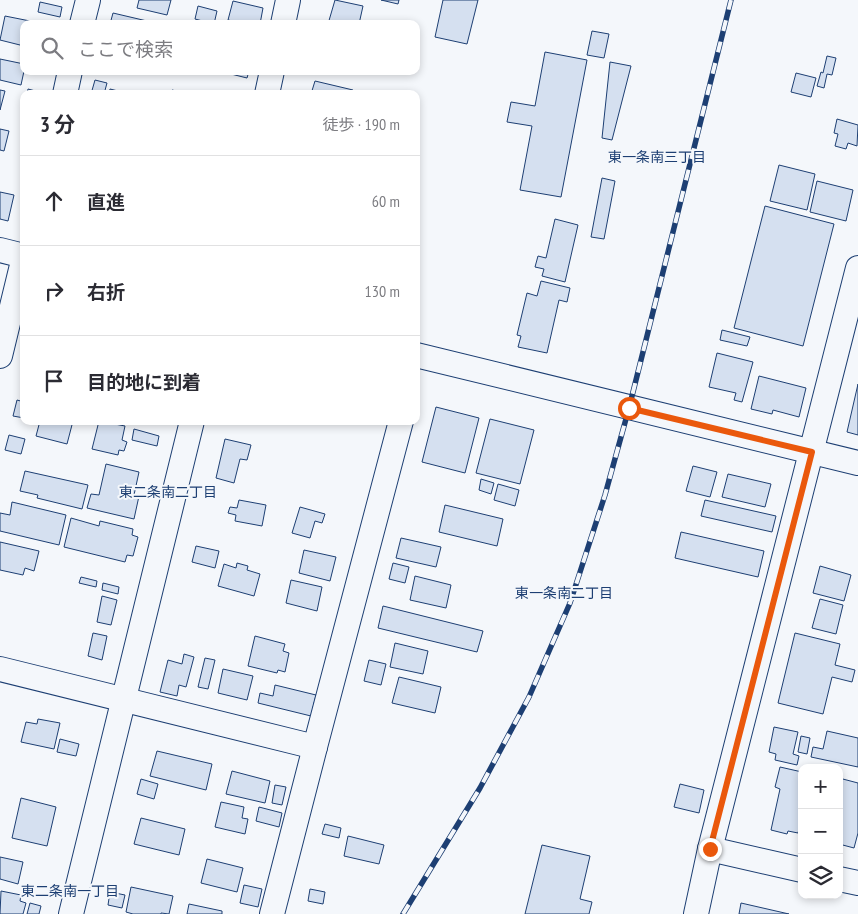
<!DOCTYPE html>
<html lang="ja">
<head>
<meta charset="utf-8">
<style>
  body { margin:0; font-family:"PT Sans Narrow","Noto Sans JP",sans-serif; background:#f7f7f7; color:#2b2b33 }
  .controls { position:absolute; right:15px; bottom:15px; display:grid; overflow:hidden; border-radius:10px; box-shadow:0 2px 8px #0003 }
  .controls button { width:45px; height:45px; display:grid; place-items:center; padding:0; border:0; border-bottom:1px solid #e1e1e2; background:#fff; color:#2b2b33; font:25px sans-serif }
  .stop { position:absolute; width:15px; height:15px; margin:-11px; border:4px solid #ea580c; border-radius:50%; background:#fff }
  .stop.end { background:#ea580c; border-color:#fff; box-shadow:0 1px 5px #0008 }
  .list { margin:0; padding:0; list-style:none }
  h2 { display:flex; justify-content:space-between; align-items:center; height:65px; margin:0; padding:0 20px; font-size:21px }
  h2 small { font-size:16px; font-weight:400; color:#7c7c81 }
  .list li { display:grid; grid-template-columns:32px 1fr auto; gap:15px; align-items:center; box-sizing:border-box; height:90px; padding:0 20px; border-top:1px solid #e1e1e2 }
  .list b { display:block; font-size:19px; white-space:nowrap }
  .list em { font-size:16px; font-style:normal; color:#7c7c81 }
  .icon { flex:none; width:28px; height:28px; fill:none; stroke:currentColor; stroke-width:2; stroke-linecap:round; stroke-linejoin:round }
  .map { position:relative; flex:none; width:858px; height:914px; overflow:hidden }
  .search { position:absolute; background:#fff; box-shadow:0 2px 8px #0003; left:20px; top:20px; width:400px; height:55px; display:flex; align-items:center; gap:12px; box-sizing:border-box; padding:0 18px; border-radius:10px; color:#7c7c81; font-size:19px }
  .panel { position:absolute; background:#fff; box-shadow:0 2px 8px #0003; left:20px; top:90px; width:400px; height:335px; border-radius:10px }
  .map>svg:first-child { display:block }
</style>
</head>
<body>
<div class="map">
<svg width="858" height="914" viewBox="0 0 858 914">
  <rect width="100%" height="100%" fill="#f4f7fb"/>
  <g fill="#d5e0f0" stroke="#1d3f73">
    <polygon points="139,0 171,0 167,15 137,8"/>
    <polygon points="335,0 363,6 359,24 328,24"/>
    <polygon points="381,0 399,0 398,4"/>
    <polygon points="443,0 478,0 467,44 435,37"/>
    <polygon points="233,1 263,8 260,24 232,24 233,21 228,20"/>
    <polygon points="40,2 62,7 60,17 38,12"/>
    <polygon points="198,6 217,11 214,24 195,19"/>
    <polygon points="113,13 147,21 147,24 110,24"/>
    <polygon points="5,16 40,23 40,24 24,24 24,46 0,40"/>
    <polygon points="592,31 609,34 604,58 587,55"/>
    <polygon points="545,52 587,60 561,197 520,190 532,126 507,122 511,102 535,106"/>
    <polygon points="827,56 836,58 832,75 827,74 824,88 817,86 821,72 823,73"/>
    <polygon points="0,59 24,64 24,71 21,85 0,80"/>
    <polygon points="610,62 631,66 612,140 602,138"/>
    <polygon points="219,71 249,71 247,78"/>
    <polygon points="796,73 816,78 811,97 791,92"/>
    <polygon points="95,80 107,83 104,94 91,94"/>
    <polygon points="315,81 353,90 352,94 311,94"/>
    <polygon points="28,89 43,93 42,94 27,94"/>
    <polygon points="110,89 130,94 109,94"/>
    <polygon points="0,90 5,91 0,110"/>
    <polygon points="172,90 189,94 172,94"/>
    <polygon points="837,119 858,125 857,146 848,143 846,149 835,146 838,134 834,133"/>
    <polygon points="0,129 9,131 4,151 0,150"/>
    <polygon points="779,165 815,174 807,210 770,201"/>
    <polygon points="602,178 615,181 604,239 591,237"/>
    <polygon points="817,181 853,190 846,221 810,212"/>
    <polygon points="0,192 14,195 8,221 0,219"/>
    <polygon points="765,206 834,224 803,346 734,328"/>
    <polygon points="555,219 578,225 565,282 542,276 544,269 535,267 538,256 546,258"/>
    <polygon points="541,281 570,288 567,302 559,300 547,353 518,347 521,336 517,335 527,293 537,296"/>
    <polygon points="722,330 750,337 747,346 720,340"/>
    <polygon points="717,353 753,362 742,402 734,400 736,393 709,387"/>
    <polygon points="759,376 806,388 799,417 773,410 772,414 751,409"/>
    <polygon points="858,384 858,435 847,432"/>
    <polygon points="17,400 24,402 24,418 13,416"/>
    <polygon points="436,407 479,418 465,473 422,462"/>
    <polygon points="490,419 534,430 520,484 476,473"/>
    <polygon points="40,421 73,421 67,444 36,436"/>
    <polygon points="99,421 125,426 122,440 127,442 124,451 119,450 118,455 92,449"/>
    <polygon points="134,429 159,436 157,446 132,440"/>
    <polygon points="9,435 25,439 21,454 5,450"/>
    <polygon points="225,439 251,445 247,460 240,459 234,483 216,478"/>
    <polygon points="106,464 139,472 134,495 139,496 134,519 87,508 91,494 99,495"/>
    <polygon points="693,466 717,472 710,497 686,491"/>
    <polygon points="25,471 88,485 82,509 37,498 38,495 20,491"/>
    <polygon points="728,474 771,484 765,507 722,497"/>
    <polygon points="481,479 494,483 491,494 479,490"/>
    <polygon points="498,484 519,490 515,506 494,500"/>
    <polygon points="239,500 266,505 262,526 235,521 236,515 228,513 230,507 237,508"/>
    <polygon points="705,500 776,516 772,532 701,516"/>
    <polygon points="12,502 66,515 59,545 0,531 0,513 10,515"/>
    <polygon points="445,505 503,519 497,546 439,532"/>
    <polygon points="300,507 325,514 322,523 315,521 310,538 292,533"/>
    <polygon points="71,518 99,526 100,521 133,529 132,535 138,537 133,556 127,555 125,562 64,547"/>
    <polygon points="681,532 764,551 758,577 675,558"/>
    <polygon points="401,538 441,547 436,567 396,558"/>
    <polygon points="0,542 39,551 34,571 25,568 23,575 0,570"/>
    <polygon points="196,546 219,551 215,568 192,562"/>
    <polygon points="304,550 336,557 330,581 299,573"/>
    <polygon points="237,563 248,566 247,570 260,574 254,596 218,586 224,564 236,568"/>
    <polygon points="393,563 409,567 405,583 389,579"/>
    <polygon points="820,566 851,575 844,601 813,593"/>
    <polygon points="415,576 451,585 446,608 410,600"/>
    <polygon points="81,577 97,581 96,587 79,583"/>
    <polygon points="291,580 322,587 317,611 286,603"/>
    <polygon points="103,583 119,587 118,594 102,590"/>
    <polygon points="102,596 117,600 111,625 97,622"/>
    <polygon points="820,599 843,605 836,634 812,628"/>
    <polygon points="383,606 483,631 477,652 378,628"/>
    <polygon points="93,633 107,636 102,660 88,656"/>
    <polygon points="795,633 840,644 835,665 855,670 852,682 832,677 823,714 778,703"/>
    <polygon points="255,636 285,644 283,651 289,653 285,672 278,670 277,673 248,666"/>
    <polygon points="395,643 428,651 423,674 390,667"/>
    <polygon points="184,654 194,657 186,687 179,685 177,696 160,692 168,660 182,664"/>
    <polygon points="205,658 215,660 208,689 198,687"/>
    <polygon points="369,660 386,664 381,685 364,681"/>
    <polygon points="223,669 253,676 247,700 218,693"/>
    <polygon points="399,677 441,687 435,713 392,703"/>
    <polygon points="275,685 316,695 311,716 258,703 260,693 273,696"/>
    <polygon points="38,719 60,723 54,749 21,742 26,722 37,724"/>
    <polygon points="774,727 798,732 793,754 799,756 797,765 775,760 776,754 769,752"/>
    <polygon points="827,731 858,738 858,767 811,757 813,747 823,749"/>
    <polygon points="801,736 810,738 807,754 798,752"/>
    <polygon points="60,739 79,744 76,756 57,752"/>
    <polygon points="157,751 212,764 206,790 150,776"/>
    <polygon points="780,767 802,772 802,817 798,833 788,831 787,834 771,830 780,789 775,787"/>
    <polygon points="232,771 270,781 265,803 226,794"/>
    <polygon points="839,778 858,783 858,833 854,848 839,844"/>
    <polygon points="141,779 158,784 154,799 137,794"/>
    <polygon points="680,784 704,790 699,813 674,807"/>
    <polygon points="275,785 286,787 282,805 272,803"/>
    <polygon points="21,798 56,807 47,846 12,838"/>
    <polygon points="221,802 244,807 242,818 248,819 245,834 215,827"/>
    <polygon points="259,807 282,813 279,827 256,821"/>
    <polygon points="141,818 185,829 179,855 134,844"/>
    <polygon points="325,824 341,828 339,838 322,834"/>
    <polygon points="348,836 384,845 379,864 344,856"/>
    <polygon points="542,845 590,856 580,899 592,902 589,914 525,914"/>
    <polygon points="0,857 23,862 18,884 0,879"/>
    <polygon points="207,859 243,868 237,892 201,883"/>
    <polygon points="244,885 262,889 258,907 240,903"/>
    <polygon points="131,887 173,896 169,914 161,913 161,914 133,914 126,912"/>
    <polygon points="310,889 325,892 323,904 308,901"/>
    <polygon points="1,891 21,895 20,901 26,903 23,914 0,914"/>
    <polygon points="110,892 125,895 122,908 108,905"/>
    <polygon points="30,903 41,906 39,914 27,914"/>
    <polygon points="741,903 789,914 739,914"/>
    <polygon points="189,904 222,911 222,914 187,914"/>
  </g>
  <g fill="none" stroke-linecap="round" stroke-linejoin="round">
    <defs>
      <g id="minor">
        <polyline points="82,24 88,0"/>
        <polyline points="283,24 288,0"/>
        <polyline points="65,94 70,71"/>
        <polyline points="267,94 272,71"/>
        <polyline points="0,250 24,256"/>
        <polyline points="416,355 858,463"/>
        <polyline points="0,356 24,257"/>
        <polyline points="0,669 315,747 401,421"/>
        <polyline points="710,849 802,870"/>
        <polyline points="839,879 858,883"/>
        <polyline points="71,914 192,421"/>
        <polyline points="272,914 315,747"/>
        <polyline points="696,914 710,849 858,268"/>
      </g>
    </defs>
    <use href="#minor" stroke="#1d3f73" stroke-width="26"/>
    <use href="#minor" stroke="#f4f7fb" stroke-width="24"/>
    <defs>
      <polyline id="rail" points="403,914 480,788 529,697 570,603 605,495 629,408 731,0"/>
    </defs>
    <use href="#rail" stroke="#1d3f73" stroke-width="5.5"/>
    <use href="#rail" stroke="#f4f7fb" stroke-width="4" stroke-dasharray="11" stroke-linecap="butt"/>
  </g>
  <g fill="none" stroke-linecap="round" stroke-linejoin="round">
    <polyline stroke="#ea580c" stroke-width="6" points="629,408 812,452 710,849"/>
  </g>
  <g text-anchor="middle" stroke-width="4" stroke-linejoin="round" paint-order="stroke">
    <g font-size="14" fill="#1d3f73" stroke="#f4f7fb">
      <text x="657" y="162">東一条南三丁目</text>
      <text x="168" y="497">東二条南二丁目</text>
      <text x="564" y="598">東一条南二丁目</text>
      <text x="70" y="896">東二条南一丁目</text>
    </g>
  </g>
</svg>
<div class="controls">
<button>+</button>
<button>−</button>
<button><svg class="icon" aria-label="layers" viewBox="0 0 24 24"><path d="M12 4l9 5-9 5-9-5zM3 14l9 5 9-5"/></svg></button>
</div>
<div class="stop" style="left:629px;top:408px"></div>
<div class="stop end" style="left:710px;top:849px"></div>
<div class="search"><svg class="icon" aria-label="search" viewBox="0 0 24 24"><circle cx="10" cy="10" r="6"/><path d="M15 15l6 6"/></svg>ここで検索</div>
<section class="panel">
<h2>3 分<small>徒歩 · 190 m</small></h2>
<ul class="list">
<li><svg class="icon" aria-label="ahead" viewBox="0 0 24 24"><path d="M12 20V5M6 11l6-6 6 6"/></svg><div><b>直進</b></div><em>60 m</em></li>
<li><svg class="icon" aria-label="right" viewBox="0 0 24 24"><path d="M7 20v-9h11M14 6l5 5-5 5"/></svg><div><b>右折</b></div><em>130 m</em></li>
<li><svg class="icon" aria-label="arrive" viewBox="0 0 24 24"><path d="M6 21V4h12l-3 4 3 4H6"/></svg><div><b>目的地に到着</b></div></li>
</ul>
</section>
</div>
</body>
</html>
